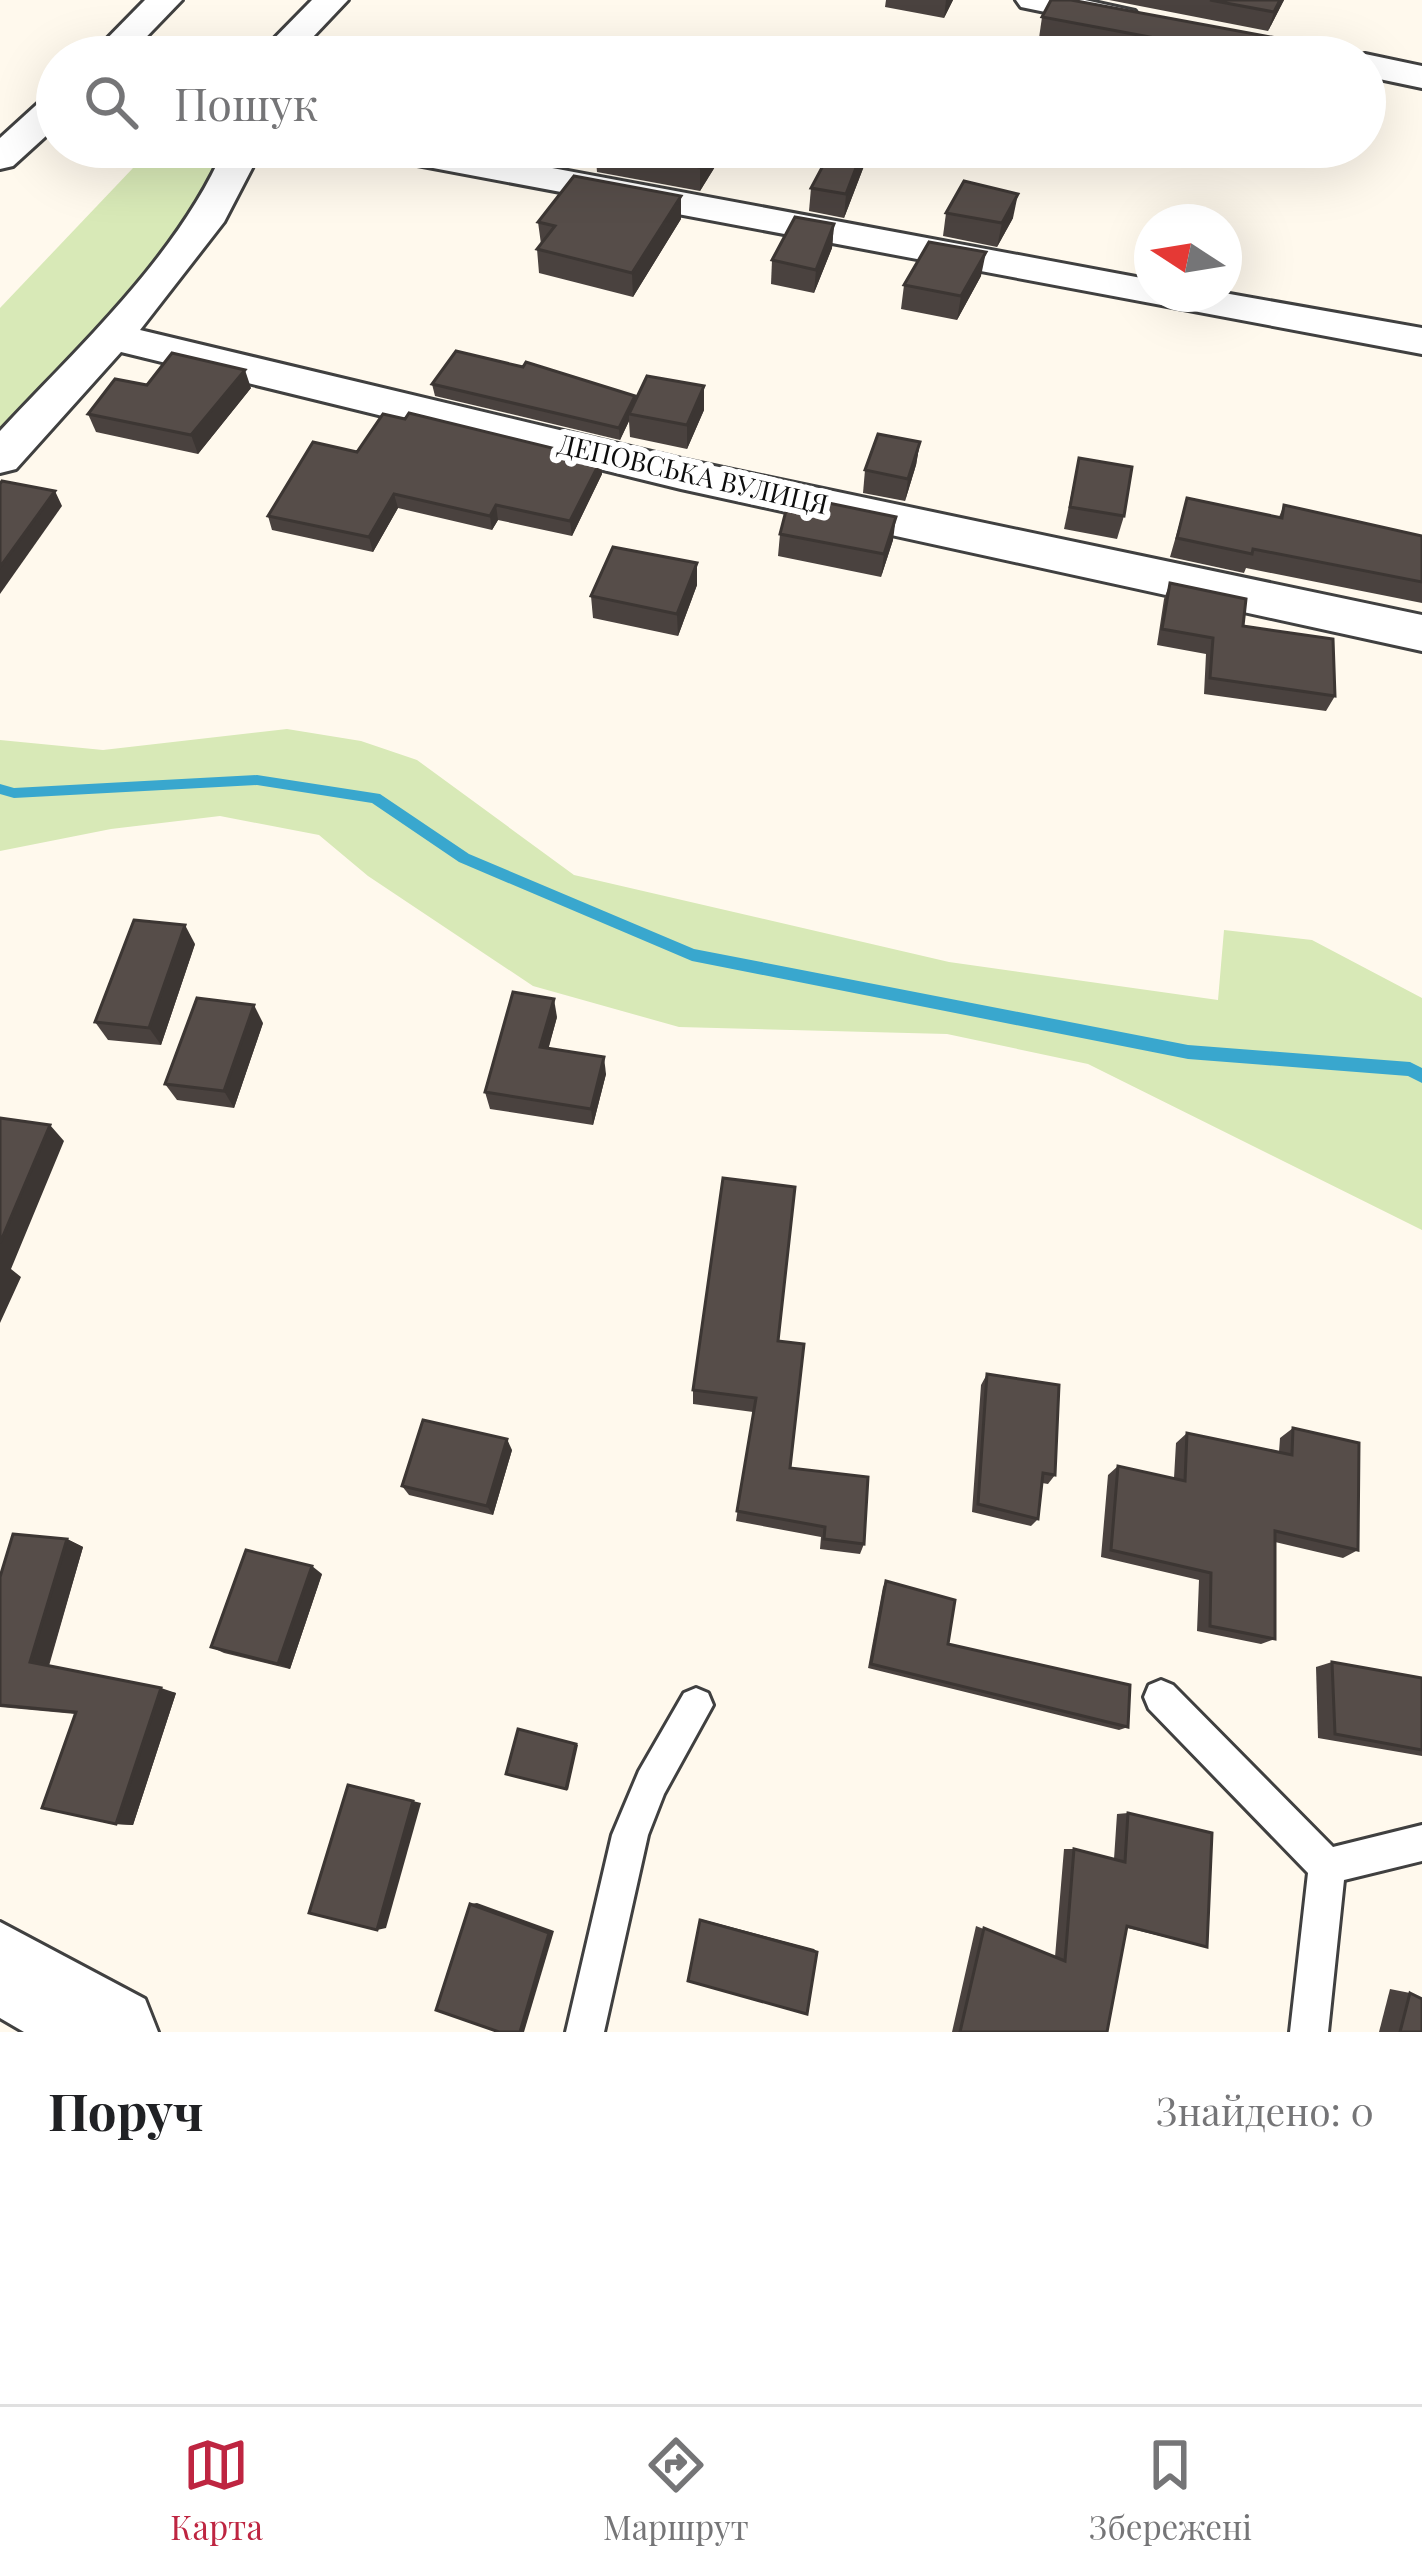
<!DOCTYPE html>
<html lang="uk">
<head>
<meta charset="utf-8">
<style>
  body { margin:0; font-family:"Playfair Display",serif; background:#f6f6f6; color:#202124 }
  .compass { position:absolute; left:1134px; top:204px; width:108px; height:108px; border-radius:50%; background:#fff; box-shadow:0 12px 48px #0002; rotate:282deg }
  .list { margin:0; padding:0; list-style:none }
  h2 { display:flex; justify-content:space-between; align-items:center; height:156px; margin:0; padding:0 48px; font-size:51px }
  h2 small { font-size:39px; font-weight:400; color:#757577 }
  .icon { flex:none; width:66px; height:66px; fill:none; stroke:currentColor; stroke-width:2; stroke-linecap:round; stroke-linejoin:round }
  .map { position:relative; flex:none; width:1422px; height:2032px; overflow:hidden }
  .search { position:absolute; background:#fff; box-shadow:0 12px 48px #0002; left:36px; right:36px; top:36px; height:132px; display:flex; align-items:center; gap:30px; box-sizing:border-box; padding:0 42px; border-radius:66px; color:#757577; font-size:45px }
  .sheet { height:372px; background:#fff }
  nav { display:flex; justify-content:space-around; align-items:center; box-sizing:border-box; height:168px; border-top:3px solid #e0e0e0; background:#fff; font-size:33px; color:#757577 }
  nav a { display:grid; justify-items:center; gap:6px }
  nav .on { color:#be2541 }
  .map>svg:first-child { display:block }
</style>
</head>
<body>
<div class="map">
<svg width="1422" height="2032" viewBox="0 0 1422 2032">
  <rect width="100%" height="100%" fill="#fff9ed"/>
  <g fill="#d8e9b7">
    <polygon points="153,147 229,147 189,228 0,437 0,308"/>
    <polygon points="287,729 361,741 417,760 574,875 949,962 1218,1000 1224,930 1312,940 1422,998 1422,1230 1088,1064 947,1034 679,1027 533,986 368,876 319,835 220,816 111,829 0,851 0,740 103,750"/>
  </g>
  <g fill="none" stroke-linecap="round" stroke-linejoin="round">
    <polygon fill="#39a7ce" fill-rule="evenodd" points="257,775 380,794 469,854 694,949 1188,1045 1410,1062 1422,1068 1422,1083 1408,1076 1188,1059 692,961 459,862 372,803 257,785 14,798 0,794 0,784 14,788"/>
    <defs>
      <g id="service">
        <polygon points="1161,1680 1173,1685 1333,1847 1422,1825 1422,1861 1344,1880 1328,2032 1290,2032 1308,1873 1149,1709 1144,1697 1149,1685"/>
        <polygon points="696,1688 708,1693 713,1705 664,1794 648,1835 604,2032 566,2032 612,1835 639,1771 684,1693"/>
      </g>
      <g id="minor">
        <polygon points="145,0 182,0 127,57 89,57"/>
        <polygon points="312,0 348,0 294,57 256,57"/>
        <polygon points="1016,0 1085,0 1135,11 1140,18 1123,28 1021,7"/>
        <polygon points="1365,54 1422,66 1422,88 1365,76 1365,57 1354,57"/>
        <polygon points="57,95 57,126 13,166 0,169 0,138 44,98"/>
        <path d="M225,147H263L224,222L140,330L681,459L1422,615V651L681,489L121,352L16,469L0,473V431C80,345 178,256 225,147Z"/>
        <polygon points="361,147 440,147 1152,280 1152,294 1224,293 1422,328 1422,354 380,158"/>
      </g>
      <polygon id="tertiary" points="0,1922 145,1999 158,2032 24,2032 0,2018"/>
    </defs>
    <use href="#service" stroke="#404040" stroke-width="6"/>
    <use href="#minor" stroke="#404040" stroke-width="6"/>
    <use href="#tertiary" stroke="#404040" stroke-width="6"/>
    <use href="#service" fill="#fff" fill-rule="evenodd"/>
    <use href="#minor" fill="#fff" fill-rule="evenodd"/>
    <use href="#tertiary" fill="#fff" fill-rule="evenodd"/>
  </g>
  <g fill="#4a423f">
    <polygon points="886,0 953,0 944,18 885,7"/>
    <polygon points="1109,0 1284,0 1268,31"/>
    <polygon points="1042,17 1338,57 1139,57 1039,38"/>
    <polygon points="833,147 869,147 869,153 844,218 809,211 811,188"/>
    <polygon points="595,148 721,157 700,191 597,172"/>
    <polygon points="681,196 681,219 633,297 539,273 537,249 541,244 538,222"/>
    <polygon points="946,213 1013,218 997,247 943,236"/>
    <polygon points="834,224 832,248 814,293 771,284 772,260"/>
    <polygon points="981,276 957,320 901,309 904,285"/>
    <polygon points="432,384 635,396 635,400 704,386 704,410 687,449 630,437 629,421 620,440 435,396"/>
    <polygon points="147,385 251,388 198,454 96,432 88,414"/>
    <polygon points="920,442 916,465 905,501 863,493 865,470"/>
    <polygon points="357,452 601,460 602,474 572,536 498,520 492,530 398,508 373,552 272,530 268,516"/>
    <polygon points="1079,458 1124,516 1117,539 1064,529"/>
    <polygon points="1187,498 1279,517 1284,505 1422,536 1422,603 1246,568 1244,573 1170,557"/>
    <polygon points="780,534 893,540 881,577 778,556"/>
    <polygon points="1170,583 1243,626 1335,696 1326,711 1204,694 1206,654 1157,645 1164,599"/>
    <polygon points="697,585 678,636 593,618 591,596"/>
    <polygon points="195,944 161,1045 108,1040 95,1022"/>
    <polygon points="557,1017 548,1049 606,1074 593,1125 490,1109 485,1092"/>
    <polygon points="263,1023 234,1108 177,1100 165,1084"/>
    <polygon points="778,1341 790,1468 864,1544 860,1554 820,1549 821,1537 736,1521 753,1412 693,1404 693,1390"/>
    <polygon points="987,1374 1055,1475 1048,1484 1042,1483 1038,1519 1031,1526 972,1512 981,1385"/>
    <polygon points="1293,1428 1358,1550 1343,1558 1275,1542 1275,1639 1261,1644 1197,1631 1199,1580 1101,1557 1108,1475 1118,1466 1174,1478 1176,1443 1187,1433 1279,1452 1280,1438"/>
    <polygon points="512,1450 493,1515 409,1495 402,1486"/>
    <polygon points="67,1539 83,1547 49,1666 176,1693 133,1825 116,1824 75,1714 0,1707 0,1577"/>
    <polygon points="322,1574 290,1669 224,1653 211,1647"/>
    <polygon points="886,1581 948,1644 1128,1727 1119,1730 868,1668 883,1587"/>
    <polygon points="1332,1662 1422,1678 1422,1756 1318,1738 1316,1667"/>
    <polygon points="1128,1813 1207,1947 1127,1928 1107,2032 952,2032 976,1926 1055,1957 1064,1849 1074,1849 1114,1859 1117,1814"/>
    <polygon points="1390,1989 1410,1993 1422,2032 1379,2032"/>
  </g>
  <g fill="#3c3633">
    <polygon points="946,0 953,0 944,18"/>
    <polygon points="1280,0 1284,0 1268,31 1274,12"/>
    <polygon points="713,147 721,147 721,157 700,191 700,167"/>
    <polygon points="864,147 869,147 869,153 844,218 846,194"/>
    <polygon points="1018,194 1013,218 997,247 1002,223"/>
    <polygon points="681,196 681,219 633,297 632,273"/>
    <polygon points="834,224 832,248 814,293 816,270"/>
    <polygon points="986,252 981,276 957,320 961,296"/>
    <polygon points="245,370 251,388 198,454 191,435"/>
    <polygon points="704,386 704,410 687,449 687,425"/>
    <polygon points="635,396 636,408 629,414 629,421 620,440 619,428"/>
    <polygon points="920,442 916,465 905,501 908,479"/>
    <polygon points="601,460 602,474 572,536 570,521"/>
    <polygon points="55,491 62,506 0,594 0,567"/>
    <polygon points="394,494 398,508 373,552 369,537"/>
    <polygon points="496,505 498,520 492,530 490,516"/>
    <polygon points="896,517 893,540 881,577 884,554"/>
    <polygon points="697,563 697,585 678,636 677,614"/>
    <polygon points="185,925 195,944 161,1045 149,1028"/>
    <polygon points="554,999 557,1017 544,1065 540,1047"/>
    <polygon points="254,1005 263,1023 234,1108 224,1091"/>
    <polygon points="604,1057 606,1074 593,1125 591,1109"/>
    <polygon points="50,1125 64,1141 11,1269 21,1277 0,1323 0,1243"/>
    <polygon points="507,1439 512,1450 493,1515 487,1506"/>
    <polygon points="67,1539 83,1547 48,1667 30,1662"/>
    <polygon points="312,1566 322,1574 290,1669 278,1664"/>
    <polygon points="161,1688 176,1693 133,1825 116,1824"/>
    <polygon points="576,1744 578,1745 568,1790 566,1789"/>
    <polygon points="348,1785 421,1803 386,1928 377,1930"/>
    <polygon points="477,1903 554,1931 524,2032 520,2032 470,1904"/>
    <polygon points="700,1919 814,1949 817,1952 700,1920"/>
  </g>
  <g fill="#564d49" stroke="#3c3633" stroke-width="3">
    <polygon points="1051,0 1071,0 1341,50 1338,57 1198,57 1172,51 1176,42 1042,17"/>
    <polygon points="1210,0 1280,0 1274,12"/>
    <polygon points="596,147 713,147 700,167"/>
    <polygon points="833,147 864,147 846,194 811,188"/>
    <polygon points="574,176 681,196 632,273 537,249 555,226 538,222"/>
    <polygon points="964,181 1018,194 1002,223 946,213"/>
    <polygon points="795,217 834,224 816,270 772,260"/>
    <polygon points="929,242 986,252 961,296 904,285"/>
    <polygon points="456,351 523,367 526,362 635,396 619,428 432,384"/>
    <polygon points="172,353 245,370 191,435 88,414 115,379 147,385"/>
    <polygon points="647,376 704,386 687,425 629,414"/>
    <polygon points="409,413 601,460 570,521 496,505 490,516 394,494 369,537 268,516 313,442 357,452 383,414 405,419"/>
    <polygon points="878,434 920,442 908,479 865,470"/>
    <polygon points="1079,458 1132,467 1124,516 1070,507"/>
    <polygon points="2,481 55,491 0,567 0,484"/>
    <polygon points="790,495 896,517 884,554 780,534"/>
    <polygon points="1187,498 1282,518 1284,505 1422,536 1422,582 1253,549 1252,554 1177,538"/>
    <polygon points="613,547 697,563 677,614 591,596"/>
    <polygon points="1170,583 1246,599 1243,626 1333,639 1335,696 1210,678 1213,638 1162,629"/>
    <polygon points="134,920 185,925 149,1028 95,1022"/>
    <polygon points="513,992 554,999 540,1047 604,1057 591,1109 485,1092"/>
    <polygon points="197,998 254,1005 224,1091 165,1084"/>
    <polygon points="0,1118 50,1125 0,1243"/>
    <polygon points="723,1178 795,1187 778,1341 804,1344 790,1468 868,1477 864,1544 824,1539 825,1527 737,1511 756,1398 693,1390"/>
    <polygon points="987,1374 1059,1385 1055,1475 1043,1473 1038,1519 978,1504"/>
    <polygon points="423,1420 507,1439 487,1506 402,1486"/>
    <polygon points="1293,1428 1359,1443 1358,1550 1275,1531 1275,1639 1210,1626 1211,1573 1111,1550 1118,1466 1185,1481 1187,1433 1292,1455"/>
    <polygon points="13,1534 67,1539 30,1662 161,1688 116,1824 42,1808 76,1712 0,1705 0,1577"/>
    <polygon points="246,1550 312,1566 278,1664 211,1647"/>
    <polygon points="886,1581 955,1600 948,1644 1130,1685 1128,1727 871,1664"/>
    <polygon points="1332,1662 1422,1678 1422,1750 1335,1734"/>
    <polygon points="518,1729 576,1744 566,1789 506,1774"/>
    <polygon points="348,1785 413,1801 377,1930 309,1913"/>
    <polygon points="1128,1813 1212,1833 1207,1947 1127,1926 1107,2032 960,2032 984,1928 1065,1961 1074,1849 1125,1862"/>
    <polygon points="470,1904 549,1933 520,2032 499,2032 436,2010"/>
    <polygon points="700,1920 817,1952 807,2014 688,1981"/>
    <polygon points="1410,1993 1422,1999 1422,2032 1400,2032"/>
  </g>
  <g text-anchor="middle" stroke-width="12" stroke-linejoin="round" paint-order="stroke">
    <g font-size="27" fill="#0d0d0d" stroke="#fff">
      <text transform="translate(693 475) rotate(13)" y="9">ДЕПОВСЬКА ВУЛИЦЯ</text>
    </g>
  </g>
</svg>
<svg class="compass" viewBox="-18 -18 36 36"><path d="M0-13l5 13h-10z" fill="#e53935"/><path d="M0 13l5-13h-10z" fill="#757577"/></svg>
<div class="search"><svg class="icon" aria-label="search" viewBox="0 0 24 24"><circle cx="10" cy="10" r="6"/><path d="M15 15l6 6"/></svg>Пошук</div>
</div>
<section class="sheet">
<h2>Поруч<small>Знайдено: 0</small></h2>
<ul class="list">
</ul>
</section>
<nav>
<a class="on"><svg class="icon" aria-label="map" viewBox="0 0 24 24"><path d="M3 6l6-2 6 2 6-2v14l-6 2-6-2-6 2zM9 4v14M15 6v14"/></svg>Карта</a>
<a><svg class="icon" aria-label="directions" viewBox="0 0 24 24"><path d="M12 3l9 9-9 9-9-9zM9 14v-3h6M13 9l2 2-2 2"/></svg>Маршрут</a>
<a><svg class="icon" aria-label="saved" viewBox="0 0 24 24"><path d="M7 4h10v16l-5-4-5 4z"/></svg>Збережені</a>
</nav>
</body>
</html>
